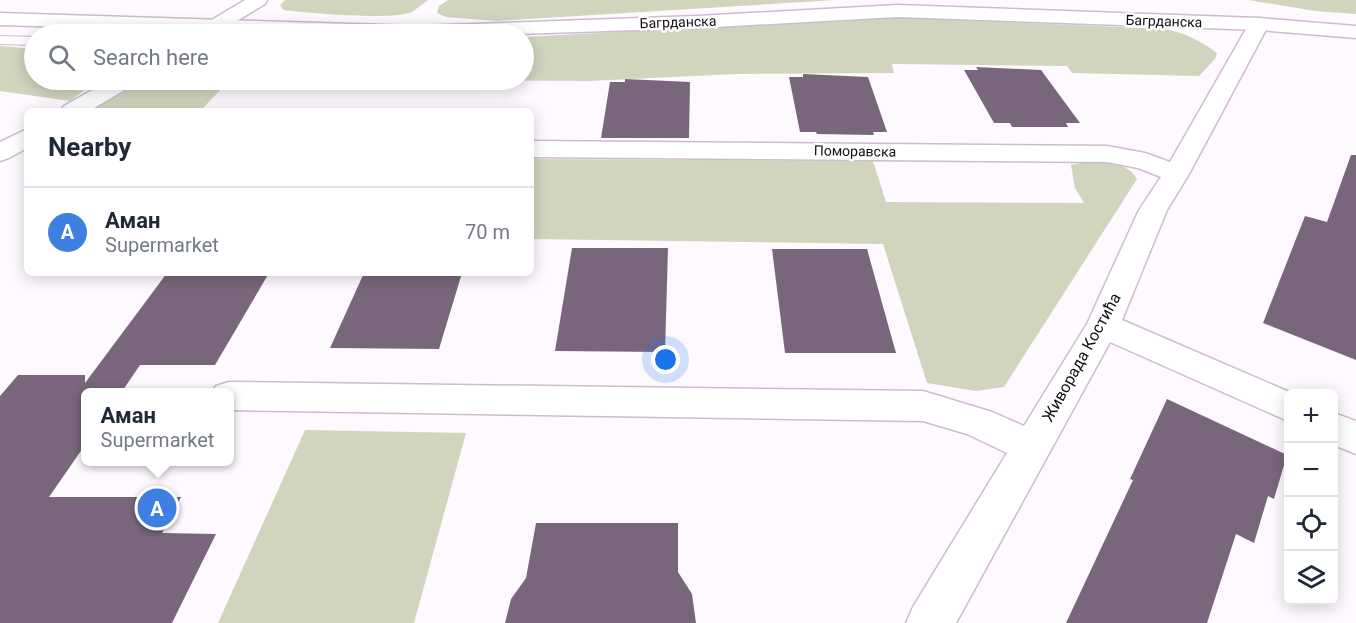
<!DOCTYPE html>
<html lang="en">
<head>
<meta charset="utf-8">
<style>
  body { margin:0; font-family:Roboto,sans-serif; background:#f6f6f7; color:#1f2937 }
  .controls { position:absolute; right:18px; bottom:18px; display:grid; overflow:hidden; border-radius:9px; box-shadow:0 3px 15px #0003 }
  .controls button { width:54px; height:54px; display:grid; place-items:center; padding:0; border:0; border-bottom:2px solid #e0e1e3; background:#fff; color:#1f2937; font:30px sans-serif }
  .you { position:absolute; left:666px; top:360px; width:21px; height:21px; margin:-15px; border:4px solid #fff; border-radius:50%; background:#1a73e8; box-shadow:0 0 0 9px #1a73e833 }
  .badge { display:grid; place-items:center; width:39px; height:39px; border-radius:50%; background:#3c45b9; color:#fff; font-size:20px; font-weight:700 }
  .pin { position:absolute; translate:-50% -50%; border:3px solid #fff; box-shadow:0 2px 6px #0006 }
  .popup { position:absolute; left:81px; top:388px; width:153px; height:78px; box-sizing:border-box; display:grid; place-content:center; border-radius:9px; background:#fff; filter:drop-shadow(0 2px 4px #0005); font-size:20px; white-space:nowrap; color:#747a83 }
  .popup b { font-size:22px; color:#1f2937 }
  .popup::after { content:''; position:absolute; left:50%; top:100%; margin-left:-12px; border:12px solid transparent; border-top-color:#fff }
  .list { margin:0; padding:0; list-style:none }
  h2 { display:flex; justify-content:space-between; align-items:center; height:78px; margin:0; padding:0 24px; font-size:26px }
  h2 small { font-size:20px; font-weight:400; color:#747a83 }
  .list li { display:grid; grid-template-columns:39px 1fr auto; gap:18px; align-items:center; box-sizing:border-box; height:90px; padding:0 24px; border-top:2px solid #e0e1e3 }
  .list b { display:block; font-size:22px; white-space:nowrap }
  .list p { margin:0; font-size:20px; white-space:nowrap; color:#747a83 }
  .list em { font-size:20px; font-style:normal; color:#747a83 }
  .icon { flex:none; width:33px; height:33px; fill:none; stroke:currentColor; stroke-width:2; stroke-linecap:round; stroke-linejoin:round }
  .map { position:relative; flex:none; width:1356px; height:623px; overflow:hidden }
  .search { position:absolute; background:#fff; box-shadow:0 3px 15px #0003; left:24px; top:24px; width:510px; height:66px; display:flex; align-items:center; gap:15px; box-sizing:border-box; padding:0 21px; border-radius:33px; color:#747a83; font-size:22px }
  .panel { position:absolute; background:#fff; box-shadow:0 3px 15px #0003; left:24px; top:108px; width:510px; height:168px; border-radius:9px }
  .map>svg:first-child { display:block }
</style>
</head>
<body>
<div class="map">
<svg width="1356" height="623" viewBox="0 0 1356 623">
  <rect width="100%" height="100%" fill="#fdf9fe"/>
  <g fill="#d2d5be">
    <path d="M285,0H428C422,4 415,11 409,13C387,20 307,13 283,10L280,5Z"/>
    <polygon points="448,0 835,0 497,21 446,17 437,13 439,6"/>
    <polygon points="1248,0 1356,0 1356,14 1315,11"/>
    <path d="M895,17L1165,29C1185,33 1201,41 1217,53L1215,59L1199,76L1072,73L1067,66L892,64L894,73L737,74L589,81L444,80H524V37Z"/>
    <polygon points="0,46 34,49 34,80 98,80 70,101 0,91"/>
    <polygon points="146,80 230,80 200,111 90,111"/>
    <path d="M531,159L873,161L886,202L1084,203L1075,188L1071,165C1091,160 1126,158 1137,179L1004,387L976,391L927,383L883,244L531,239Z"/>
    <polygon points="305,430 466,433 414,623 218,623"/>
  </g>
  <g fill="#7a667c">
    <polygon points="976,67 1041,70 1080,123 1066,123 1068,127 1012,127 1010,123 994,123 964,70 978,70"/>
    <polygon points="803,74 868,77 887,132 873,132 874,135 817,134 816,132 800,132 789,77 803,77"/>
    <polygon points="625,79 690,82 689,138 601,138 610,82 625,82"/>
    <polygon points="1351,155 1356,155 1356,360 1263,323 1305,216 1327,222"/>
    <polygon points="572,248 668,248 665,352 555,351"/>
    <polygon points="772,249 867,249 896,353 785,353"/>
    <polygon points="167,273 269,273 215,365 140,365 121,393 85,393 85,445 49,497 181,497 162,533 216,534 172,623 0,623 0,396 18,375 85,375 85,383"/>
    <polygon points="364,273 462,273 439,349 330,348"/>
    <polygon points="1167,399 1287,455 1274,499 1268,496 1254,543 1236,534 1207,623 1066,623 1133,480 1130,479"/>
    <polygon points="536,523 678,523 678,572 692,594 696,623 505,623 511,599 526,578"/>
  </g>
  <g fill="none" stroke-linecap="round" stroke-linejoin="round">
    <defs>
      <polygon id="lane" points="0,36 34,37 34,45 0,44"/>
      <g id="street">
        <polygon points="245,0 267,0 265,4 215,34 192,34 195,30"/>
        <polygon points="1259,18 1266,20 1269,24 1189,174 1167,210 1122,320 1294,394 1288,394 1288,421 1110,342 956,623 906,623 913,607 1007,453 967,434 923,421 229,410 229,392 212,392 216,386 229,382 923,391 992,412 1024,426 1087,324 1139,210 1161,177 1138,168 1107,162 531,157 531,141 1107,146 1145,153 1170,162 1249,24 1252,20"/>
        <polygon points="110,80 136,80 133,85 89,111 60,111 64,106"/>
        <polygon points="27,129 27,148 9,158 0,161 0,142"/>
        <polygon points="1334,413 1356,421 1356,454 1334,445"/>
      </g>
      <polygon id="secondary" points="897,5 1259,18 1356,26 1356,38 1259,30 897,17 697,28 517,34 303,34 0,25 0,13 417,26 697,16"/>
    </defs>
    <use href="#lane" stroke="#cfbbd0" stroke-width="2"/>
    <use href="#street" stroke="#cfbbd0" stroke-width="3"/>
    <use href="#secondary" stroke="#cfbbd0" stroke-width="3"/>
    <use href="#lane" fill="#fff" fill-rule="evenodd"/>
    <use href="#street" fill="#fff" fill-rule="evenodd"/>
    <use href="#secondary" fill="#fff" fill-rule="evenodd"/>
  </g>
  <g text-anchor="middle" stroke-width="5" stroke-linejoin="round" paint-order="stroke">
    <g font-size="14" fill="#130d14" stroke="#fff">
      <text transform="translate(1164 21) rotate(2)" y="5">Багрданска</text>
      <text transform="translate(678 22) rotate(-2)" y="5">Багрданска</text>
      <text transform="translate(855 151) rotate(1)" y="5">Поморавска</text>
    </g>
    <g font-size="16" fill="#130d14" stroke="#fff">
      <text transform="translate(1081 357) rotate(-61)" y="6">Живорада Костића</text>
    </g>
  </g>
</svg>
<div class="controls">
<button>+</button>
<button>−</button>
<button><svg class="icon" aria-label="locate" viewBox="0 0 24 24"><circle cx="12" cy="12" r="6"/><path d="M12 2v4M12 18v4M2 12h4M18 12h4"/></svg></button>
<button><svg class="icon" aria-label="layers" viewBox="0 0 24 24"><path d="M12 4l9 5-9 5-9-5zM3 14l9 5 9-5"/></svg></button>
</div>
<div class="you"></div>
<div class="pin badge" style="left:157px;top:508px;background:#3f7fe0">A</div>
<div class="popup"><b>Аман</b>Supermarket</div>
<div class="search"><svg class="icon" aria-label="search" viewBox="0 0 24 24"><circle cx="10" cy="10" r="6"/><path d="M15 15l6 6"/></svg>Search here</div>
<section class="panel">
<h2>Nearby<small></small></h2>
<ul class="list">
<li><span class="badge" style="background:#3f7fe0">A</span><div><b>Аман</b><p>Supermarket</p></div><em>70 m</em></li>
</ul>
</section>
</div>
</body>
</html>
